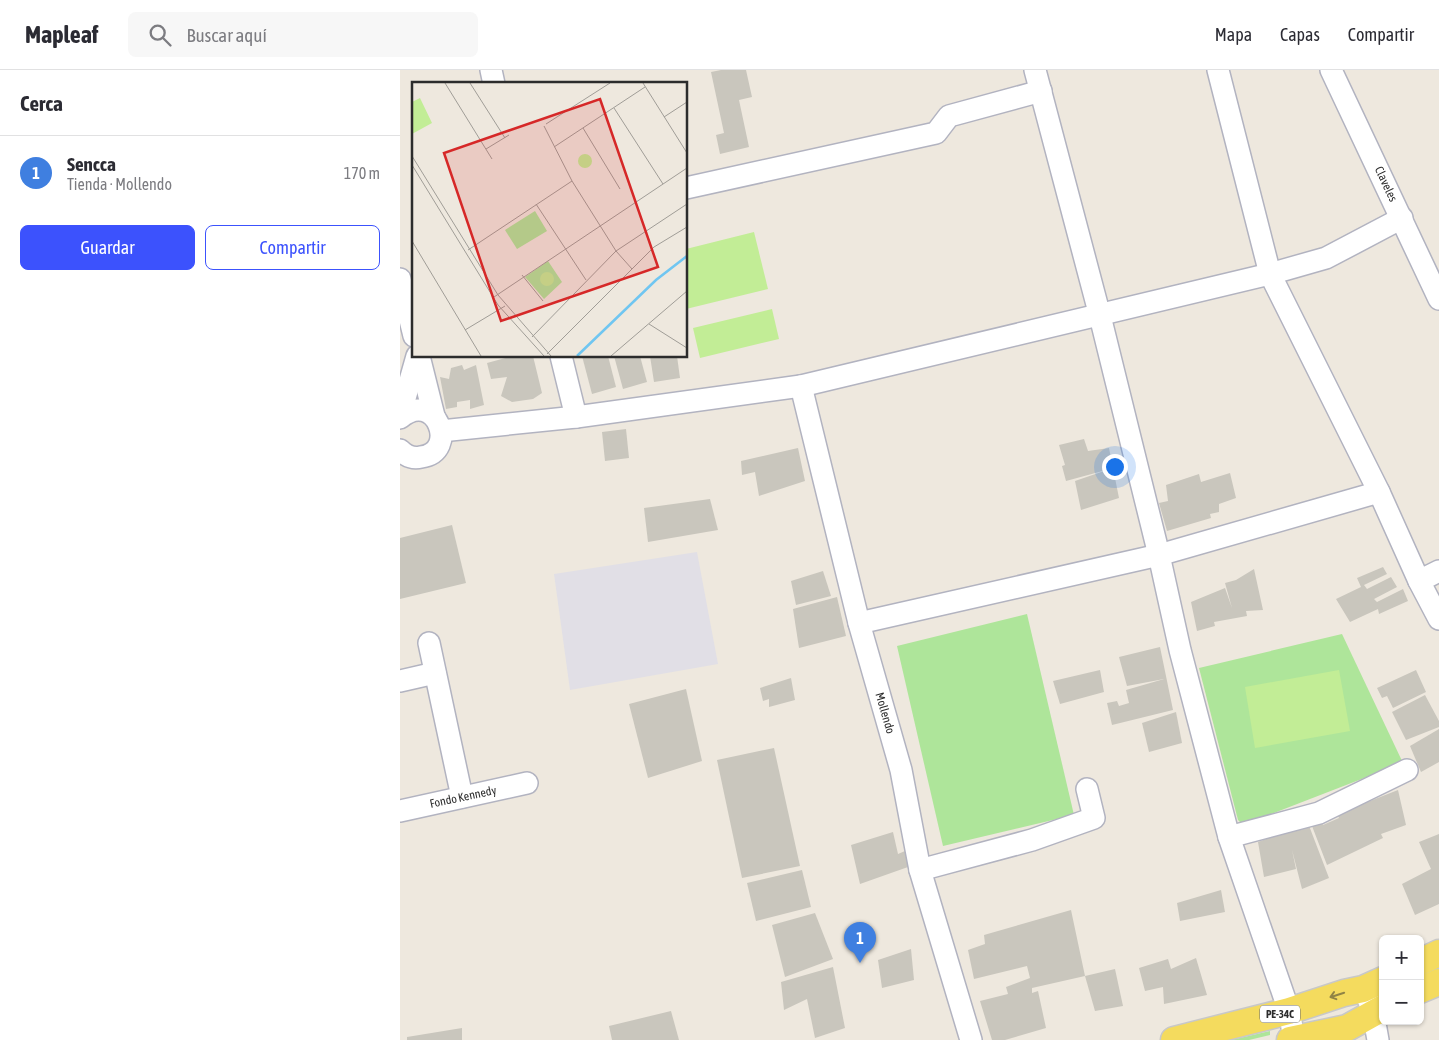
<!DOCTYPE html>
<html lang="es">
<head>
<meta charset="utf-8">
<style>
  body { margin:0; font-family:"Asap Condensed",sans-serif; background:#f7f7f7; color:#2b2b33 }
  .controls { position:absolute; right:15px; bottom:15px; display:grid; overflow:hidden; border-radius:8px; box-shadow:0 1px 4px #0004 }
  .controls button { width:45px; height:45px; display:grid; place-items:center; padding:0; border:0; border-bottom:1px solid #e1e1e2; background:#fff; color:#2b2b33; font:25px sans-serif }
  .you { position:absolute; left:714px; top:396px; width:18px; height:18px; margin:-12px; border:4px solid #fff; border-radius:50%; background:#1a73e8; box-shadow:0 0 0 8px #1a73e833 }
  .badge { display:grid; place-items:center; width:32px; height:32px; border-radius:50%; background:#3c52fd; color:#fff; font-size:16px; font-weight:700 }
  .pin { position:absolute; translate:-50% -41px; filter:drop-shadow(0 1px 2px #0008) }
  .pin::after { content:''; position:absolute; top:26px; width:18px; height:15px; background:inherit; clip-path:polygon(0 0,100% 0,50% 100%) }
  .list { margin:0; padding:0; list-style:none }
  h2 { display:flex; justify-content:space-between; align-items:center; height:65px; margin:0; padding:0 20px; font-size:21px }
  h2 small { font-size:16px; font-weight:400; color:#7c7c81 }
  .list li { display:grid; grid-template-columns:32px 1fr auto; gap:15px; align-items:center; box-sizing:border-box; height:75px; padding:0 20px; border-top:1px solid #e1e1e2 }
  .list b { display:block; font-size:19px; white-space:nowrap }
  .list p { margin:0; font-size:16px; white-space:nowrap; color:#7c7c81 }
  .list em { font-size:16px; font-style:normal; color:#7c7c81 }
  .actions { display:flex; gap:10px; padding:15px 20px }
  .actions a { flex:1; padding:11px 0; border:1px solid #3c52fd; border-radius:8px; text-align:center; font-size:18px; color:#3c52fd }
  .actions .main { background:#3c52fd; color:#fff }
  .icon { flex:none; width:28px; height:28px; fill:none; stroke:currentColor; stroke-width:2; stroke-linecap:round; stroke-linejoin:round }
  .map { position:relative; flex:none; width:1039px; height:970px; overflow:hidden }
  header { display:flex; align-items:center; gap:30px; box-sizing:border-box; height:70px; padding:0 25px; background:#fff; border-bottom:1px solid #e1e1e2 }
  header strong { font-size:24px }
  nav { display:flex; gap:28px; margin-inline-start:auto; font-size:18px }
  .search { width:350px; height:45px; background:#f7f7f7; display:flex; align-items:center; gap:12px; box-sizing:border-box; padding:0 18px; border-radius:8px; color:#7c7c81; font-size:19px }
  main { display:flex }
  aside { flex:1; background:#fff }
  .map>svg:first-child { display:block }
</style>
</head>
<body>
<header>
<strong>Mapleaf</strong>
<div class="search"><svg class="icon" aria-label="search" viewBox="0 0 24 24"><circle cx="10" cy="10" r="6"/><path d="M15 15l6 6"/></svg>Buscar aquí</div>
<nav><a>Mapa</a><a>Capas</a><a>Compartir</a></nav>
</header>
<main>
<aside>
<h2>Cerca<small></small></h2>
<ul class="list">
<li><span class="badge" style="background:#3f7fe0">1</span><div><b>Sencca</b><p>Tienda · Mollendo</p></div><em>170 m</em></li>
</ul>
<div class="actions"><a class="main">Guardar</a><a>Compartir</a></div>
</aside>
<div class="map">
<svg width="1039" height="970" viewBox="0 0 1039 970">
  <rect width="100%" height="100%" fill="#eee8de"/>
  <polygon fill="#e1dfe6" points="297,482 318,594 170,620 154,504"/>
  <g fill="#aee59a">
    <polygon points="627,544 674,745 543,776 497,576"/>
    <polygon points="942,564 1003,693 843,755 838,750 799,598"/>
    <polygon points="870,961 870,965 849,970 831,970"/>
  </g>
  <g fill="#c2ed96">
    <polygon points="354,162 368,219 286,239 286,179"/>
    <polygon points="372,239 379,269 300,288 293,258"/>
    <polygon points="939,600 950,661 855,678 845,617"/>
  </g>
  <g fill="#c9c6bd">
    <polygon points="321,0 346,0 352,27 339,30 349,77 320,84 316,65 324,63 311,2"/>
    <polygon points="113,286 133,286 142,323 133,329 112,332 101,326 107,307 91,309 87,293"/>
    <polygon points="182,286 208,286 216,317 192,324"/>
    <polygon points="214,286 240,286 247,312 223,319"/>
    <polygon points="250,286 277,286 280,308 254,312"/>
    <polygon points="62,295 64,300 76,295 84,335 70,339 70,330 57,332 57,337 46,339 40,307 49,309 51,298"/>
    <polygon points="226,359 229,388 205,391 202,362"/>
    <polygon points="684,369 688,381 709,378 719,428 681,440 675,411 710,399 666,411 662,396 665,395 659,375"/>
    <polygon points="398,378 405,411 359,426 355,402 342,405 341,391"/>
    <polygon points="830,403 836,428 819,434 819,442 810,444 811,448 767,461 759,433 768,431 766,415 799,404 801,412"/>
    <polygon points="310,429 318,460 248,472 244,438"/>
    <polygon points="52,455 66,513 0,529 0,468"/>
    <polygon points="983,497 987,504 964,515 967,519 991,507 997,517 974,529 977,532 1003,519 1008,531 979,544 978,539 950,552 936,529 961,517 957,508"/>
    <polygon points="854,499 863,540 846,541 847,546 814,552 815,556 797,561 791,532 825,518 832,538 825,513 836,510"/>
    <polygon points="423,501 431,526 396,535 391,511"/>
    <polygon points="437,527 446,566 399,578 393,539"/>
    <polygon points="760,577 773,640 712,655 707,633 717,631 719,636 729,633 726,620 764,609 727,616 719,587"/>
    <polygon points="700,600 704,622 660,634 653,611"/>
    <polygon points="1016,600 1026,622 993,638 987,626 982,628 977,618"/>
    <polygon points="391,608 395,630 369,637 369,629 363,631 360,618"/>
    <polygon points="286,619 302,691 248,708 229,634"/>
    <polygon points="1025,625 1039,651 1039,657 1006,670 992,642"/>
    <polygon points="776,642 782,673 749,682 742,653"/>
    <polygon points="1039,659 1039,692 1021,702 1010,676"/>
    <polygon points="374,678 400,796 342,808 317,690"/>
    <polygon points="998,720 1006,755 981,764 983,768 927,795 912,756 921,750 923,755 939,748 937,744"/>
    <polygon points="908,753 929,808 902,819 892,780 896,799 864,807 858,772"/>
    <polygon points="493,762 498,784 505,781 508,797 460,814 451,775"/>
    <polygon points="1039,764 1039,834 1015,845 1002,814 1031,799 1019,772"/>
    <polygon points="402,800 411,837 356,851 347,813"/>
    <polygon points="821,820 825,842 780,851 777,833"/>
    <polygon points="671,840 685,906 632,918 632,923 638,921 646,958 605,970 592,970 580,931 608,924 606,917 630,908 627,896 574,909 568,880 585,874 584,865"/>
    <polygon points="415,843 433,889 385,907 372,855"/>
    <polygon points="511,879 514,910 482,918 478,890"/>
    <polygon points="796,888 807,925 764,934 763,917 745,921 739,898 768,889 771,899"/>
    <polygon points="433,897 445,958 415,968 407,929 384,940 381,912"/>
    <polygon points="715,899 723,936 695,941 685,906"/>
    <polygon points="271,941 279,970 212,970 209,956"/>
    <polygon points="62,958 62,970 7,970 7,967"/>
  </g>
  <g fill="none" stroke-linecap="round" stroke-linejoin="round">
    <defs>
      <g id="minor">
        <polyline points="91,0 94,14"/>
        <polyline points="635,0 700,246 759,485 780,580 829,767 889,941 894,968"/>
        <polyline points="818,0 870,204 979,422 1019,511 1039,549"/>
        <polyline points="931,0 1039,229"/>
        <polyline points="286,118 536,63 549,46 641,21"/>
        <polyline points="0,209 14,266"/>
        <polyline points="19,286 34,346"/>
        <polyline points="161,286 176,347"/>
        <polyline points="401,316 459,553 501,700 520,800 571,970"/>
        <polyline points="0,346 17,286"/>
        <path d="M0,348C36,318 60,382 21,387C13,389 6,386 0,380"/>
        <polyline points="41,361 176,347 401,316 870,204 926,188 1002,148"/>
        <polyline points="1019,511 1039,501"/>
        <polyline points="459,553 759,485 979,422"/>
        <polyline points="29,573 62,727"/>
        <polyline points="0,611 35,603"/>
        <polyline points="0,741 127,713"/>
        <polyline points="829,767 919,743 1007,700"/>
        <polyline points="520,800 632,770 694,748 687,719"/>
        <polyline points="968,929 973,942 978,970"/>
      </g>
      <g id="major">
        <polyline points="1020,892 1039,883"/>
        <polyline points="1020,920 1039,912"/>
        <polyline points="774,970 889,941 944,923 963,919 983,910"/>
        <polyline points="890,970 947,958 983,938"/>
      </g>
    </defs>
    <use href="#minor" stroke="#b2b3c0" stroke-width="24"/>
    <use href="#major" stroke="#c8c8c8" stroke-width="29"/>
    <use href="#minor" stroke="#fff" stroke-width="21"/>
    <use href="#major" stroke="#f4db5e" stroke-width="26"/>
  </g>
  <defs><path id="oneway-shaft" d="M-6 0H5M1.5-3L5.5 0L1.5 3" fill="none" stroke-width="1.6" stroke-linecap="round" stroke-linejoin="round" transform="scale(1.25)"/></defs>
  <use stroke="#908445" href="#oneway-shaft" transform="translate(937 925) rotate(162)"/>
  <g text-anchor="middle" stroke-width="5" stroke-linejoin="round" paint-order="stroke">
    <rect fill="#fff" stroke="#6b6b6b" stroke-width="1" x="860" y="935.5" width="40" height="17" rx="4"/>
    <g font-size="11" font-weight="bold" fill="#2c2c2c">
      <text x="880" y="948">PE-34C</text>
    </g>
    <g font-size="12" fill="#2c2c2c" stroke="#fff">
      <text transform="translate(986 114) rotate(65)" y="4">Claveles</text>
      <text transform="translate(485 643) rotate(74)" y="4">Mollendo</text>
      <text transform="translate(63 727) rotate(-12)" y="4">Fondo Kennedy</text>
    </g>
  </g>
  <g transform="translate(12 12)">
    <rect width="275" height="275" fill="#eee8de"/>
    <path d="M123,129L135,149L105,167L93,148ZM136,179L150,200L132,217L113,195Z" fill="#aee59a"/>
    <path d="M8,16L20,41L0,52V20ZM166 79a7 7 0 1 1 14 0a7 7 0 1 1-14 0ZM128 197a7 7 0 1 1 14 0a7 7 0 1 1-14 0Z" fill="#c2ed96"/>
    <path fill="none" stroke="#70c6f1" stroke-width="2.5" d="M165,274L244,198L275,174"/>
    <path fill="none" stroke="#a09d97" stroke-width="1" d="M33,1L80,77M58,1L93,56M231,1L275,71M202,26L251,102M252,35L275,20M134,42L198,1M132,44L160,99L204,169L220,187M171,46L208,107M142,65L233,5M74,67L97,53M0,74L86,213L139,274M0,83L86,223L132,274M124,122L174,198M0,159L69,274M56,168L160,99M110,193L131,219M82,215L275,86M237,242L275,266M53,248L93,224M120,255L204,169L275,122M135,272L242,165L275,145M199,274L275,209"/>
    <path fill="#d62828" fill-opacity="0.15" stroke="#d62828" stroke-width="2.5" d="M188,17L246,185L89,239L32,71Z"/>
    <rect width="275" height="275" fill="none" stroke="#2c2c2c" stroke-width="2.5"/>
  </g>
</svg>
<div class="controls">
<button>+</button>
<button>−</button>
</div>
<div class="you"></div>
<div class="pin badge" style="left:460px;top:893px;background:#3f7fe0">1</div>
</div>
</main>
</body>
</html>
